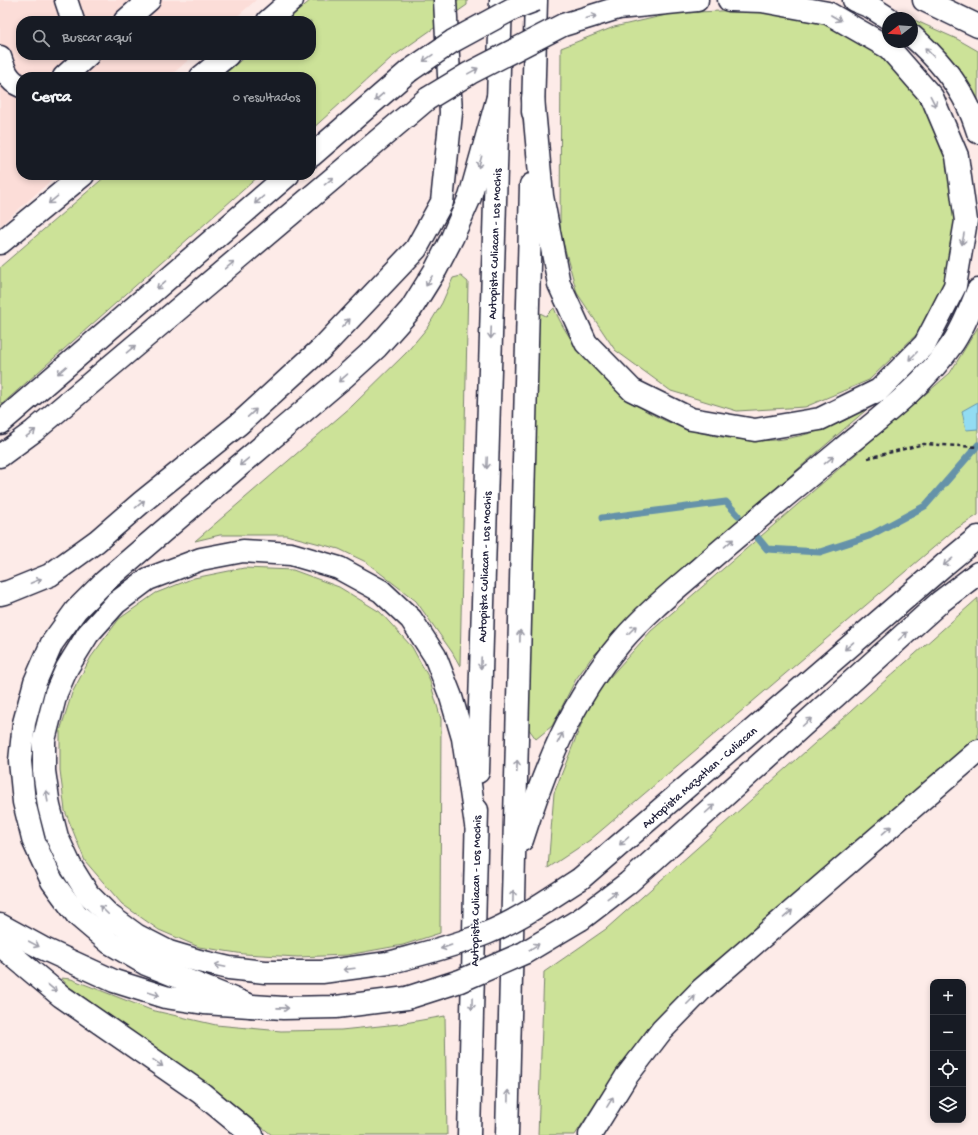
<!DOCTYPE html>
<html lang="es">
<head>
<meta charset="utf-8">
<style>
  body { margin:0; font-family:"Gochi Hand",sans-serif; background:#20242c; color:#f1f3f6 }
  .controls { position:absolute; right:12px; bottom:12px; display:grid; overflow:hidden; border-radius:8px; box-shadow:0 2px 6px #0003 }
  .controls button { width:36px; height:36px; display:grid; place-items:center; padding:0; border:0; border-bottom:1px solid #363941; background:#171b24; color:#f1f3f6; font:20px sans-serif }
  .compass { position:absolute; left:882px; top:12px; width:36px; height:36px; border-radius:50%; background:#171b24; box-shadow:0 2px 6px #0003; rotate:253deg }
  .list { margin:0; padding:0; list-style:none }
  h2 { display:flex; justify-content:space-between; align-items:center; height:52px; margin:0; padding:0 16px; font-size:17px }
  h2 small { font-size:13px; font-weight:400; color:#9ea1a6 }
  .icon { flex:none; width:22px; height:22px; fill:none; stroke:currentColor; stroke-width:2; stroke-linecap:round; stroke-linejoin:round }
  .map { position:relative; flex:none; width:978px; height:1135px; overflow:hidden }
  .search { position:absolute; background:#171b24; box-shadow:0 2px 6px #0003; left:16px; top:16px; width:300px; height:44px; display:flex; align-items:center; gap:10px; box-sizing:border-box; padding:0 14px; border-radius:16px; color:#9ea1a6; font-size:15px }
  .panel { position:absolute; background:#171b24; box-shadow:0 2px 6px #0003; left:16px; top:72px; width:300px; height:108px; border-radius:16px }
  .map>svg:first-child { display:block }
</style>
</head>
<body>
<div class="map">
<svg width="978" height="1135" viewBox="0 0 978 1135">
  <rect width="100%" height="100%" fill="#fdebe8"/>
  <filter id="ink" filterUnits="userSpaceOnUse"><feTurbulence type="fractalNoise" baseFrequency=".025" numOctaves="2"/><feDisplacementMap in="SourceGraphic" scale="8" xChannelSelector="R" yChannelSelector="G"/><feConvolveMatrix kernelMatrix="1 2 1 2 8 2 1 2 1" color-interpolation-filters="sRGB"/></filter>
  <g filter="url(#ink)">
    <polygon fill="#fcddd8" points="0,0 256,0 232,21 21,21 21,55 194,55 169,77 21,77 21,175 57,175 0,226"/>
    <g fill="#cce298" stroke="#77826a">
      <polygon points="311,0 467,0 467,5 391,58 311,130 311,77 221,77 247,55 311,55 311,21 286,21"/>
      <polygon points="742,10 805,15 864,39 912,81 945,135 960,203 951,271 919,332 869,380 805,407 737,411 671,391 615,350 577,293 560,231 561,48 614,27 675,13"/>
      <polygon points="912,19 957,39 978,51 978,105 912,28"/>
      <polygon points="107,175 260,175 0,406 0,267"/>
      <polygon points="461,276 468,282 460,666 452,652 416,601 366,562 339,549 286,535 220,535 195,541 352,406 406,353 427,328 442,303 453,278"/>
      <path d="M554,308C569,344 594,369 624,394C631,399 638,406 646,411C679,430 717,439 756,440C762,440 768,441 774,440C796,438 818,432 839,423C851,418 862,410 873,404L662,587L592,657L576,679L552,726L536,739L526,725L538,312L546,316Z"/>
      <polygon points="978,327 978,515 953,531 590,840 548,868 554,793 592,697 651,631 950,373"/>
      <polygon points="244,568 293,570 339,587 380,612 412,647 429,678 441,719 440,933 403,945 347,955 298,957 244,954 199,947 159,930 122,904 85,861 65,811 60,770 60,731 72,693 91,657 119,619 156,593 194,578"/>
      <path d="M978,598V738L680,995C672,1004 662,1012 654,1022C625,1057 600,1096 575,1135H538L544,972L606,929Z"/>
      <polygon points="61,978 71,979 151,1010 216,1025 281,1031 341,1030 399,1024 445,1016 447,1135 272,1135 223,1096 68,986"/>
    </g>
    <polygon fill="#92dcf2" stroke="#6592a9" points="978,402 978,429 966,430 962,411"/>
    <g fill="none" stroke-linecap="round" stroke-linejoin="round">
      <g stroke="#6592a9" stroke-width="7">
        <polyline points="602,518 726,502 738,515"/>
        <polyline points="758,538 767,549 820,552 869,536 925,506 978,445"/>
      </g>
      <defs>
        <g id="minor">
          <polyline points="66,0 73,21"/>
          <polyline points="125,21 149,0"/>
          <path d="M0,57C4,69 8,81 21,86"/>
          <polyline points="64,77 88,55"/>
        </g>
        <g id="highway">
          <polyline points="854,0 871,7 888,18"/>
          <polyline points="924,0 978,26"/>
          <polyline points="618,8 697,0"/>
          <polyline points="268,21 292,0"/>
          <path d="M912,36C935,56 955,79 968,106C972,114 975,123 978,132"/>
          <polyline points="201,77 228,55"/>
          <polyline points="533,98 542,196 559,284 586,343 632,390 691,419 755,430 820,419 879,390 925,344 955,286 966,221 957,156 932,97 889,48 828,13 762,1 729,0"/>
          <polyline points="533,112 536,0"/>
          <polyline points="311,156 409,71"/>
          <polyline points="0,243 83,175"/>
          <polyline points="0,423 288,175"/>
          <polyline points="0,456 34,431 427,99"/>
          <polyline points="0,594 8,592 50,575 97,541 142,502 239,424 322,348 416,249 442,202 451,113 445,0"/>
          <polyline points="478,772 501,0"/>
          <path d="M522,840C545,767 571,701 621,642C644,615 672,592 699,569C746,528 794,489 842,449C881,417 924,385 953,343C964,326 971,308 978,290"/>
          <polyline points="580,879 944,565 978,537"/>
          <polyline points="581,919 628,883 940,602 978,573"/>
          <polyline points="0,925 42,948 114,981 165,997 204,1003 283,1008 336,1007 407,998"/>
          <polyline points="0,945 61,996 201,1093 252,1135"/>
          <polyline points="388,963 322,972 265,972 229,968 199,961 169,952 136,935 110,916 88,894 70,865 57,837 49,806 44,771 44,740 56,693 67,668 88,634 116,603 148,579 201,559 243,551 291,554 339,568 381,591 411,619 435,656 451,697 463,738 476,825"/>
          <polyline points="251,1006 146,964 110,943 77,915 52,881 34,842 24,802 20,761 24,723 35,682 52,643 76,610 104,582 239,466 344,377 377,347 411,309 436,269 452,238 470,197 498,97"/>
          <polyline points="469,1135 477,810"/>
          <polyline points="507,1135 531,185"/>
          <polyline points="590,1135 626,1077 662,1030 702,989 978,751"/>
        </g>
      </defs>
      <use href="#minor" stroke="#22223b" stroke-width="25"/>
      <use href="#highway" stroke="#22223b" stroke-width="25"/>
      <polyline stroke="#22223b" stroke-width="2.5" stroke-dasharray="4 3" stroke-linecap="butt" points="868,458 924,444 978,447"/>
      <use href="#minor" stroke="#fff" stroke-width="22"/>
      <use href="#highway" stroke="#fff" stroke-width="22"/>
      <defs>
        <g id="highway-bridge">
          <polyline points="409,71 453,41 512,9 536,0"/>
          <polyline points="427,99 470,73 563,25 618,8"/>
          <path d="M388,963C421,954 455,946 487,933C521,919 550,898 580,879"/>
          <polyline points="407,998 460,981 524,953 581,919"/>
        </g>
      </defs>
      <use href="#highway-bridge" stroke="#22223b" stroke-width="25" stroke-linecap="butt"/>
      <use href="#highway-bridge" stroke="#fff" stroke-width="22"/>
    </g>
    <defs><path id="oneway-shaft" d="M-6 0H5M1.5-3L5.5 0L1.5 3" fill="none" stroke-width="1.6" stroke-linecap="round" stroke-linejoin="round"/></defs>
    <g stroke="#9c9ca7">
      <use href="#oneway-shaft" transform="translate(591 17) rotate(-17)"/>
      <use href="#oneway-shaft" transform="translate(836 18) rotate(30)"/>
      <use href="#oneway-shaft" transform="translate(929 52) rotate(-134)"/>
      <use href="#oneway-shaft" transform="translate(428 58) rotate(145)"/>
      <use href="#oneway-shaft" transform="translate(473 71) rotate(-29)"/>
      <use href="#oneway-shaft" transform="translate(379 97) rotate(139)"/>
      <use href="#oneway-shaft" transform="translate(933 101) rotate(63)"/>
      <use href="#oneway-shaft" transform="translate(480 162) rotate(106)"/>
      <use href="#oneway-shaft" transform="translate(329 181) rotate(-40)"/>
      <use href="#oneway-shaft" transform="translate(53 200) rotate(140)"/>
      <use href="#oneway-shaft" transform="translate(259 200) rotate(139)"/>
      <use href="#oneway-shaft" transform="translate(963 239) rotate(100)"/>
      <use href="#oneway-shaft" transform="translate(230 265) rotate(-40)"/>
      <use href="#oneway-shaft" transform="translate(429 281) rotate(122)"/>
      <use href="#oneway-shaft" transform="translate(161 285) rotate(139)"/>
      <use href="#oneway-shaft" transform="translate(346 323) rotate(-46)"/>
      <use href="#oneway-shaft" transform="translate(491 333) rotate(92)"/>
      <use href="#oneway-shaft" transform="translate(131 349) rotate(-40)"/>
      <use href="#oneway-shaft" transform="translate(913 356) rotate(135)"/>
      <use href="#oneway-shaft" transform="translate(62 370) rotate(139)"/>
      <use href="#oneway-shaft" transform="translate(343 378) rotate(139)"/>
      <use href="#oneway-shaft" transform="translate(252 413) rotate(-43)"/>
      <use href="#oneway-shaft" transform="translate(31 433) rotate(-37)"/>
      <use href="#oneway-shaft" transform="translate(829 460) rotate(-40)"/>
      <use href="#oneway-shaft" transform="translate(244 462) rotate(140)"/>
      <use href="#oneway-shaft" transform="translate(487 463) rotate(92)"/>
      <use href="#oneway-shaft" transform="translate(140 504) rotate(-40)"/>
      <use href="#oneway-shaft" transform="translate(729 543) rotate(-41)"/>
      <use href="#oneway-shaft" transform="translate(948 562) rotate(141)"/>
      <use href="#oneway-shaft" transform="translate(36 581) rotate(-23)"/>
      <use href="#oneway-shaft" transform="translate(632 630) rotate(-45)"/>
      <use href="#oneway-shaft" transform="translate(520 636) rotate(-89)"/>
      <use href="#oneway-shaft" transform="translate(903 636) rotate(-42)"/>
      <use href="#oneway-shaft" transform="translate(849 646) rotate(139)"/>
      <use href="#oneway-shaft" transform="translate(481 663) rotate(92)"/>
      <use href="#oneway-shaft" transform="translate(807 722) rotate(-42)"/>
      <use href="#oneway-shaft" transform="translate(560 738) rotate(-63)"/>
      <use href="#oneway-shaft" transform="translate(517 766) rotate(-88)"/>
      <use href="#oneway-shaft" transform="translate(47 796) rotate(-98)"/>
      <use href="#oneway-shaft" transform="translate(710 809) rotate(-42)"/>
      <use href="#oneway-shaft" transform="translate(887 830) rotate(-41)"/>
      <use href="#oneway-shaft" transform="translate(624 841) rotate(139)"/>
      <use href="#oneway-shaft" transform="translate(612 895) rotate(-37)"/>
      <use href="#oneway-shaft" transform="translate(513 896) rotate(-89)"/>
      <use href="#oneway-shaft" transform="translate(104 910) rotate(-135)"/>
      <use href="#oneway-shaft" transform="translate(788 914) rotate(-41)"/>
      <use href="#oneway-shaft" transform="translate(34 944) rotate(28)"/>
      <use href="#oneway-shaft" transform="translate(446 947) rotate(161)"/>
      <use href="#oneway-shaft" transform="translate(534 947) rotate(-31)"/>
      <use href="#oneway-shaft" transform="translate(220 966) rotate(-168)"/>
      <use href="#oneway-shaft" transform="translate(349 969) rotate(173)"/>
      <use href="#oneway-shaft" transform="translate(52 988) rotate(40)"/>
      <use href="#oneway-shaft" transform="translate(154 994) rotate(18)"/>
      <use href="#oneway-shaft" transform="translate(691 1000) rotate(-45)"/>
      <use href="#oneway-shaft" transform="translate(472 1004) rotate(91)"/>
      <use href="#oneway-shaft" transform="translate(283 1008) rotate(1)"/>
      <use href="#oneway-shaft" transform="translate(158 1063) rotate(35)"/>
      <use href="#oneway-shaft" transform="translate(508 1096) rotate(-89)"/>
      <use href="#oneway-shaft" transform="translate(610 1102) rotate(-58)"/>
    </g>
  </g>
  <g text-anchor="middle" stroke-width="3" stroke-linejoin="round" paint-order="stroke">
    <g font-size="12" fill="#22223b" stroke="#fff">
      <text transform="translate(494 244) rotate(-88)" y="4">Autopista Culiacan - Los Mochis</text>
      <text transform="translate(484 567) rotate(-88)" y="4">Autopista Culiacan - Los Mochis</text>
      <text transform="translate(699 777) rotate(-41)" y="4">Autopista Mazatlan - Culiacan</text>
      <text transform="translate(475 891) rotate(-89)" y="4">Autopista Culiacan - Los Mochis</text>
    </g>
  </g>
</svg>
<div class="controls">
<button>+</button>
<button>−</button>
<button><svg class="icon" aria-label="locate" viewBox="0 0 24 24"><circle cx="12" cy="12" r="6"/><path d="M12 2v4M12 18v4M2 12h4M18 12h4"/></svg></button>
<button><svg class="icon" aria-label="layers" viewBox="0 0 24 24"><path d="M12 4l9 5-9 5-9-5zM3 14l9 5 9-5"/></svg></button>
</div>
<svg class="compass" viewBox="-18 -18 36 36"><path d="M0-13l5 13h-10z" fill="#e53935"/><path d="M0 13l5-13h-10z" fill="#9ea1a6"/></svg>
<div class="search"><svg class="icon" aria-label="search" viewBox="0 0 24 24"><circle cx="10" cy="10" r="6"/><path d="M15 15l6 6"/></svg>Buscar aquí</div>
<section class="panel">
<h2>Cerca<small>0 resultados</small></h2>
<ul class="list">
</ul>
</section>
</div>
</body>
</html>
